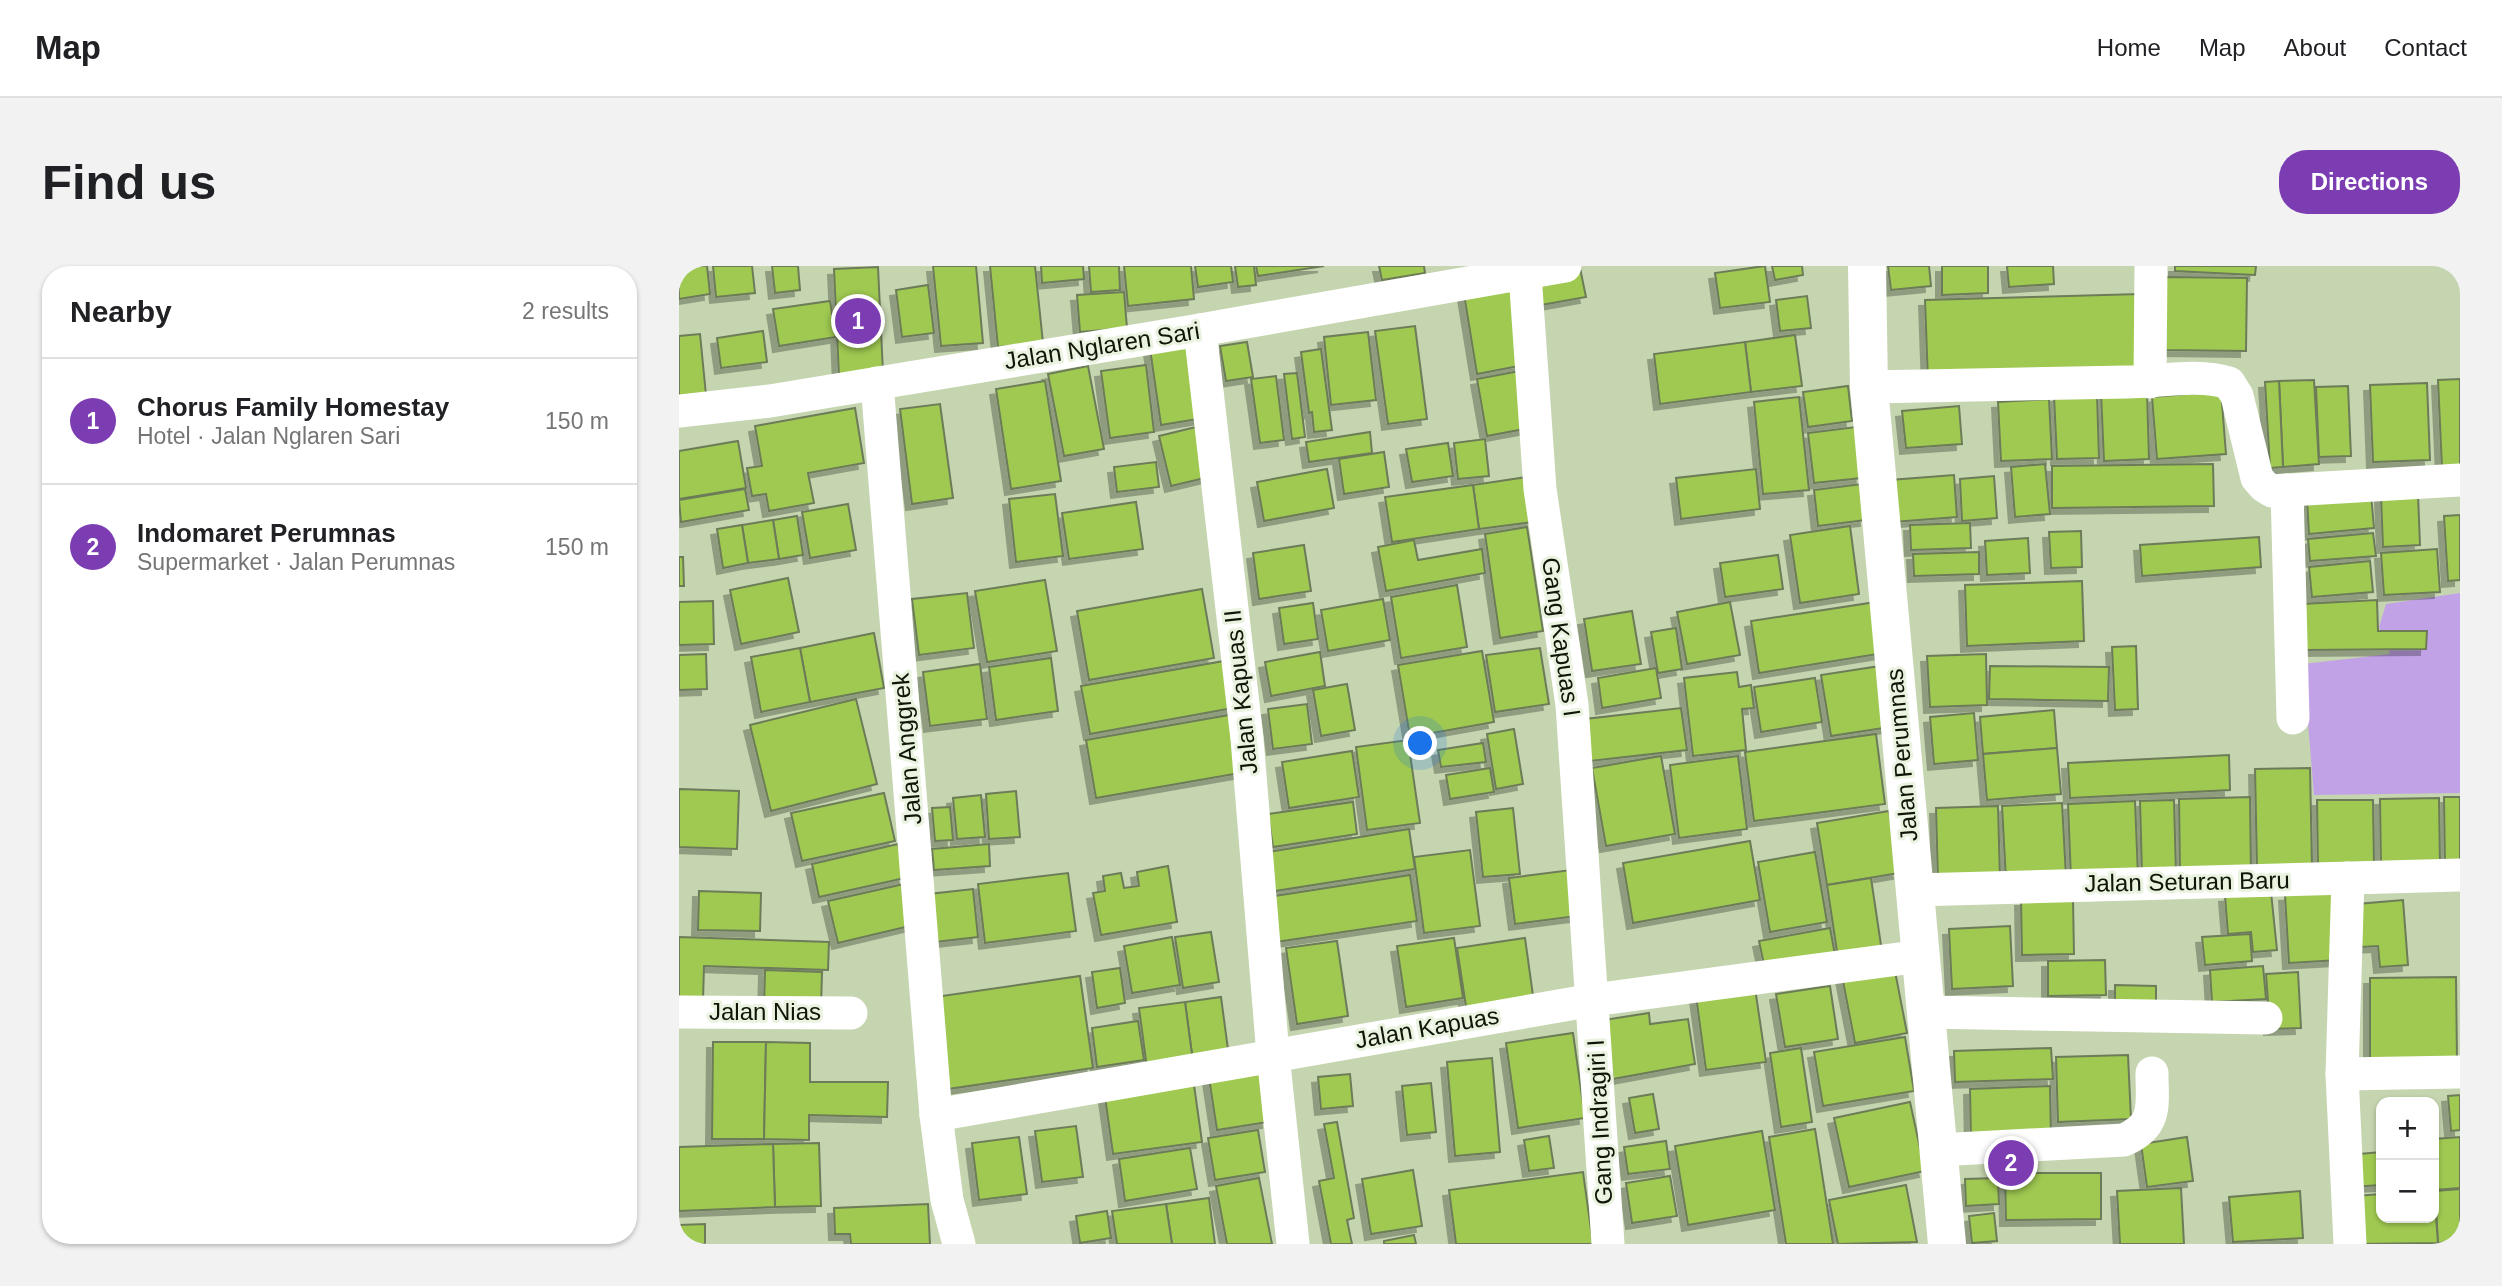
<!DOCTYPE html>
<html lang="en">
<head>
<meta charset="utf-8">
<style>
  body { margin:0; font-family:Helvetica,sans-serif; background:#f2f2f2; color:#202124 }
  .controls { position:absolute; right:21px; bottom:21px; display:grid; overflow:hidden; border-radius:14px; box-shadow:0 2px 5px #0004 }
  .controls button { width:63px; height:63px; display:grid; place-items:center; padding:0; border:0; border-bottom:2px solid #e0e0e0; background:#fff; color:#202124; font:35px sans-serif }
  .you { position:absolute; left:742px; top:478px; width:24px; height:24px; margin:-18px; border:5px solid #fff; border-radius:50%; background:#1a73e8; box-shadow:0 0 0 10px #1a73e833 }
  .badge { display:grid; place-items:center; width:46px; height:46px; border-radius:50%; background:#7c3db2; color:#fff; font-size:23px; font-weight:700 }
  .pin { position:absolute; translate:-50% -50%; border:4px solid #fff; box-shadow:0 2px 7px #0006 }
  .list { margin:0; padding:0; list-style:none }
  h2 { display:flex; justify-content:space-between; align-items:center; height:91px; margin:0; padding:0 28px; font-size:30px }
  h2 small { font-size:23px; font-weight:400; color:#757577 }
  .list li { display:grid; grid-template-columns:46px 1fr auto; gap:21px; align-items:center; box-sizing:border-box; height:126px; padding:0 28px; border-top:2px solid #e0e0e0 }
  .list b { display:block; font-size:26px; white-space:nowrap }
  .list p { margin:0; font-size:23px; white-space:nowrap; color:#757577 }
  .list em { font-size:23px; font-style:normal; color:#757577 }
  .map { position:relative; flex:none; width:1781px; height:978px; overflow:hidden; border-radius:28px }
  header { display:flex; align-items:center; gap:42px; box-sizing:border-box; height:98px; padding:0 35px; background:#fff; border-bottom:2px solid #e0e0e0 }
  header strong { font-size:33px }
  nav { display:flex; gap:38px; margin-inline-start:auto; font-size:24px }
  .intro { display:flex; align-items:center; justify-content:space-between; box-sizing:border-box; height:168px; padding:0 42px }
  h1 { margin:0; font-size:49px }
  .button { padding:18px 32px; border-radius:28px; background:#7c3db2; color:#fff; font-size:24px; font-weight:700 }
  main { display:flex; gap:42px; padding:0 42px }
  aside { flex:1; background:#fff; border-radius:28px; box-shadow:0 2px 5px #0004 }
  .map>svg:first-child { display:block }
</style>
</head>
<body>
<header>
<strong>Map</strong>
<nav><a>Home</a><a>Map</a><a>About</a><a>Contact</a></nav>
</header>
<div class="intro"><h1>Find us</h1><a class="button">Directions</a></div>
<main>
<aside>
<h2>Nearby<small>2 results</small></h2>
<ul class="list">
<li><span class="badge">1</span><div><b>Chorus Family Homestay</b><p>Hotel · Jalan Nglaren Sari</p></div><em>150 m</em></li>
<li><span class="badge">2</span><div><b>Indomaret Perumnas</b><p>Supermarket · Jalan Perumnas</p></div><em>150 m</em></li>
</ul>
</aside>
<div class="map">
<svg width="1781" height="978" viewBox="0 0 1781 978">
  <defs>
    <filter id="shadow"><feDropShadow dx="-6" dy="6" stdDeviation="0" flood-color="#0004"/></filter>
  </defs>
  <rect width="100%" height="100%" fill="#c5d5af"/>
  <polygon fill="#c2a2e6" points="1781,327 1781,527 1635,529 1624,398 1711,388 1700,361 1707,338"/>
  <g fill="#9fc951" stroke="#6d7c58" stroke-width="2" filter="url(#shadow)">
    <polygon points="0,0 28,0 31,28 0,33"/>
    <polygon points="34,0 73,0 76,27 37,31"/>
    <polygon points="93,0 119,0 121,24 96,27"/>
    <polygon points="254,0 297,0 304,77 262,80"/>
    <polygon points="311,0 356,0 364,77 319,81"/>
    <polygon points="362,0 404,0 405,13 363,17"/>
    <polygon points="410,0 440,0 441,24 412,26"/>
    <polygon points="445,0 512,0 515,33 449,40"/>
    <polygon points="516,0 552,0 554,16 519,21"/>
    <polygon points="556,0 575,0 577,19 559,21"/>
    <polygon points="577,0 645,0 579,10"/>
    <polygon points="700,0 745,0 746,7 703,14"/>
    <polygon points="1086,0 1091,36 1041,42 1036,7"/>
    <polygon points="1093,0 1123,0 1124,9 1096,14"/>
    <polygon points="1209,0 1250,0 1252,20 1212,24"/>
    <polygon points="1263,0 1309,0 1309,27 1263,29"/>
    <polygon points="1328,0 1374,0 1375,18 1330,21"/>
    <polygon points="1496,0 1577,0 1576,9 1496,5"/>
    <polygon points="199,1 204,107 160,110 155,3"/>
    <polygon points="901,2 907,31 862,39 857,9"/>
    <polygon points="1487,11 1568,12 1567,85 1487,84"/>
    <polygon points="831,14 845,99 798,108 784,22"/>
    <polygon points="249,19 255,67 223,71 217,24"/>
    <polygon points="445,26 448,62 401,66 398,29"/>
    <polygon points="1461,28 1464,109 1249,115 1246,34"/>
    <polygon points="1128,30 1132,62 1101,65 1097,34"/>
    <polygon points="151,35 157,71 100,80 94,43"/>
    <polygon points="736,60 748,153 709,158 696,65"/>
    <polygon points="84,65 88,96 42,102 38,72"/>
    <polygon points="689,66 697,134 652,139 645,71"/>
    <polygon points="21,68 27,129 0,131 0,70"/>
    <polygon points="1116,69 1123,120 1072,126 1066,76"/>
    <polygon points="568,76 574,111 547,115 541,80"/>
    <polygon points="1066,76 1072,126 981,138 975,88"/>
    <polygon points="514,77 525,152 482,159 471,83"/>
    <polygon points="642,83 653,164 635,166 633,146 630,147 622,86"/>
    <polygon points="467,99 475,166 431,172 422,105"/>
    <polygon points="409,100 425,183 385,190 369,108"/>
    <polygon points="846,104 856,161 808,170 798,113"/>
    <polygon points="618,107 626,171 613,173 605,108"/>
    <polygon points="597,110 605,174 581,177 572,113"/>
    <polygon points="1781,113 1781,202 1763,202 1759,114"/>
    <polygon points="1635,114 1640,198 1604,201 1600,115"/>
    <polygon points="366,115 382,215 332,223 317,123"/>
    <polygon points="1600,115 1604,201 1591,202 1586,116"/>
    <polygon points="1748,117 1751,194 1694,196 1691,119"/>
    <polygon points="1169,120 1173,155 1129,161 1124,126"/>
    <polygon points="1669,120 1672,190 1640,191 1637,121"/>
    <polygon points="1468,125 1470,193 1425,195 1422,127"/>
    <polygon points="1542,125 1547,188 1478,193 1473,131"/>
    <polygon points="1418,129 1420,192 1378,193 1375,130"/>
    <polygon points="1120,131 1130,224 1084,228 1075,136"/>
    <polygon points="1370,133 1373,193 1322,195 1319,136"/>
    <polygon points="261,138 274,232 233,238 221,143"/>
    <polygon points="1280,140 1283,178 1227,182 1223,145"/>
    <polygon points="176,142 185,197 129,207 135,237 90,245 87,228 73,230 68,202 83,200 76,160"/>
    <polygon points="517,161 530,211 492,220 480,170"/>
    <polygon points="1177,161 1183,212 1135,217 1129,167"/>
    <polygon points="691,166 693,187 630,196 627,176"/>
    <polygon points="806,173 810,210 779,213 775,177"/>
    <polygon points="59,175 67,222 0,233 0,185"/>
    <polygon points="769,177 774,210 733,216 727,183"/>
    <polygon points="705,186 710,221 665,228 660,193"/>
    <polygon points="477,196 480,221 438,226 435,201"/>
    <polygon points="1366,198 1371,248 1336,251 1332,201"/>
    <polygon points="1534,198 1535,240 1373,242 1373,200"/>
    <polygon points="648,203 655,242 585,255 578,216"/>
    <polygon points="1077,203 1081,243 1002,253 997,212"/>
    <polygon points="1275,209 1278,251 1214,256 1211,214"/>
    <polygon points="1315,210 1318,252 1283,255 1281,213"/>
    <polygon points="848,211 854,256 800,263 794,219"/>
    <polygon points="1183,218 1187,254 1139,260 1135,224"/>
    <polygon points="794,219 800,263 713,276 706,231"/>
    <polygon points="66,223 70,244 2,256 0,234"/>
    <polygon points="376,228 384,290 337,296 330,233"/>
    <polygon points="1692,228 1695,262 1630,268 1628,234"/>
    <polygon points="1739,228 1741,279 1704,281 1702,230"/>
    <polygon points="457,236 464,283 390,293 383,247"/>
    <polygon points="169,238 177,284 131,292 123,246"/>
    <polygon points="1781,249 1781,314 1769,315 1765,250"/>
    <polygon points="118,250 124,289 100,293 94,254"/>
    <polygon points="94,254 100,293 69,297 63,259"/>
    <polygon points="1291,257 1292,282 1232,284 1231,259"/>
    <polygon points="63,259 69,297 44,302 38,263"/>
    <polygon points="1171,260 1180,328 1121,337 1111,269"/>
    <polygon points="848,261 864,365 821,372 806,268"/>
    <polygon points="1402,265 1403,301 1372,302 1370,266"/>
    <polygon points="1694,267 1697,290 1631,295 1629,273"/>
    <polygon points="1580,271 1582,301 1463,310 1461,279"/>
    <polygon points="1349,272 1351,307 1308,309 1306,275"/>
    <polygon points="735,274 739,294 803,283 806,307 707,325 699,281"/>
    <polygon points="625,279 632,325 580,333 574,287"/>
    <polygon points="1758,283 1761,326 1705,329 1702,287"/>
    <polygon points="1300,286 1300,308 1235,310 1234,288"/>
    <polygon points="1099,289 1104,323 1046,331 1041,297"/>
    <polygon points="0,291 4,291 5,320 0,320"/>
    <polygon points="1691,295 1694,326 1633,331 1630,301"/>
    <polygon points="109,312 120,366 62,378 51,324"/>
    <polygon points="366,314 378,385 308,396 296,325"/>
    <polygon points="1403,315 1405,375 1288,380 1286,319"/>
    <polygon points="778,319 788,381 722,392 712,331"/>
    <polygon points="523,323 535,392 410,414 398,345"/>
    <polygon points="288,327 295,382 240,389 233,333"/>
    <polygon points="704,333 711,374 649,385 642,344"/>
    <polygon points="1698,334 1699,365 1748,365 1747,383 1624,384 1622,338"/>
    <polygon points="34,335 35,378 0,379 0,336"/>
    <polygon points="1051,336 1061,389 1008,398 998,346"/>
    <polygon points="1197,336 1205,387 1080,407 1072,355"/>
    <polygon points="634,337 639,373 605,378 600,342"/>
    <polygon points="953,345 962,398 913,405 905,353"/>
    <polygon points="997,362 1003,403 979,407 972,366"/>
    <polygon points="195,367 205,422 131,436 121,382"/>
    <polygon points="1457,380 1459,443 1436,444 1433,381"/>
    <polygon points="121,382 131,436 82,446 72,391"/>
    <polygon points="861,382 870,438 816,446 807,389"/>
    <polygon points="803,385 815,456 731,471 719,399"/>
    <polygon points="641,386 646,420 592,430 586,396"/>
    <polygon points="27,388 28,423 0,424 0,389"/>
    <polygon points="1307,388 1308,439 1251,441 1248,390"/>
    <polygon points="372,392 379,445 317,454 310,401"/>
    <polygon points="545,395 554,442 411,468 402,420"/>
    <polygon points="301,398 308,453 251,460 244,406"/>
    <polygon points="1201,400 1211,461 1152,470 1142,409"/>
    <polygon points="1311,400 1430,401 1429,435 1310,433"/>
    <polygon points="977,402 982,432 923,442 919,412"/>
    <polygon points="1058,406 1060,421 1072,419 1075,442 1063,443 1067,484 1014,490 1005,412"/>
    <polygon points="1136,412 1143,456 1082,466 1075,421"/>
    <polygon points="668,418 676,464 642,470 634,424"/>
    <polygon points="177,433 198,518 92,545 71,459"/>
    <polygon points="628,438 633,478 594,483 589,443"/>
    <polygon points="1002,442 1008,484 911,495 906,453"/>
    <polygon points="1375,444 1378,482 1304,488 1301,451"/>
    <polygon points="1295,447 1299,494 1255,498 1251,451"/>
    <polygon points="550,449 561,507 417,532 407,474"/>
    <polygon points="835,463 844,518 817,523 808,468"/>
    <polygon points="1197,468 1206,538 1075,555 1066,486"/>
    <polygon points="729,474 741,557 688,564 677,481"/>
    <polygon points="804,477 807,496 762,501 759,484"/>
    <polygon points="1378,482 1382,528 1308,534 1304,488"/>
    <polygon points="673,485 680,531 610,542 603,496"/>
    <polygon points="1550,489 1551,524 1391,532 1389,497"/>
    <polygon points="982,490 996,568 927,580 913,502"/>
    <polygon points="1059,490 1068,563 1000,572 991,499"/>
    <polygon points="811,502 815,526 771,533 767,509"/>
    <polygon points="1631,502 1633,601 1578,602 1576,503"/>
    <polygon points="0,523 60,525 58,583 0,581"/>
    <polygon points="337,525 341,571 310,573 307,528"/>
    <polygon points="205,527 216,575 123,595 112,547"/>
    <polygon points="302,529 306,571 278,573 274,532"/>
    <polygon points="1571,531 1572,607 1501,608 1500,533"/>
    <polygon points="1765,531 1781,531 1781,602 1766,602"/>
    <polygon points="1760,532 1761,601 1702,602 1701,533"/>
    <polygon points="1495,534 1497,608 1463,609 1461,535"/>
    <polygon points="1638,534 1694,534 1695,600 1639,602"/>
    <polygon points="1456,535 1459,610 1392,613 1389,538"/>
    <polygon points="674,536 678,568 594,581 589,548"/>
    <polygon points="1383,537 1387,611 1327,614 1323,540"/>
    <polygon points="1319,540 1321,613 1259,615 1257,542"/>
    <polygon points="271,541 274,574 256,575 253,542"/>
    <polygon points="834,542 841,608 804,611 797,546"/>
    <polygon points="1210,545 1220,607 1148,619 1138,557"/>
    <polygon points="730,563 736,603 596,625 590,586"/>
    <polygon points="1071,575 1081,634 954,657 944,597"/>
    <polygon points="219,578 226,612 140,631 133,598"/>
    <polygon points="310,578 311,600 255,604 253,583"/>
    <polygon points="791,584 801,660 745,667 735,591"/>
    <polygon points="1136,586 1148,656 1091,666 1079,596"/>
    <polygon points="489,600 498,656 422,669 414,627 426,625 424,610 442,607 445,622 460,620 458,606"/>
    <polygon points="900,603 906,649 836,658 830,612"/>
    <polygon points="389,607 397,665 306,677 299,618"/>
    <polygon points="731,609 738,655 597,676 590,631"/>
    <polygon points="1192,612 1203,686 1159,692 1148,619"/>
    <polygon points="225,618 235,659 159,677 149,635"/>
    <polygon points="294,623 299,671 256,676 250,628"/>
    <polygon points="20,625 82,627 81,665 19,664"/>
    <polygon points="1592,626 1598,684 1574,686 1572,666 1549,668 1546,630"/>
    <polygon points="1656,626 1660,694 1610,697 1606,629"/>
    <polygon points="1394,633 1395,688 1343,689 1342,634"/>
    <polygon points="1724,634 1729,699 1701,701 1699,680 1682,681 1678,638"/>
    <polygon points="1331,660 1334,720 1273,723 1270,663"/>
    <polygon points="1151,662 1157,694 1087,708 1080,675"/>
    <polygon points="532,666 540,716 504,722 496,671"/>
    <polygon points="1571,668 1573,695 1526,699 1523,671"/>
    <polygon points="0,671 150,676 149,704 25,700 24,734 0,733"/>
    <polygon points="493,671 501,719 453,727 445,680"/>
    <polygon points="775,672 784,732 727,741 718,680"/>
    <polygon points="846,672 855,737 788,747 778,682"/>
    <polygon points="658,675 669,750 618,758 607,682"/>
    <polygon points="1426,694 1427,729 1369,730 1369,695"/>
    <polygon points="1215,700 1228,767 1176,777 1163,710"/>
    <polygon points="1584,700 1587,733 1533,736 1531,704"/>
    <polygon points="441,702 446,737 418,742 413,706"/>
    <polygon points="86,704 143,706 142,742 85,740"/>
    <polygon points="1619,706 1622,762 1591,763 1587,708"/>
    <polygon points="401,710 414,802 269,823 256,731"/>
    <polygon points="1777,711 1778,794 1691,795 1691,712"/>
    <polygon points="1436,719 1477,720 1477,745 1436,744"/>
    <polygon points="1151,720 1159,773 1106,781 1097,728"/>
    <polygon points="1076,722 1087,796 1027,804 1017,730"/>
    <polygon points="542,731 550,791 514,796 506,736"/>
    <polygon points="506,736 514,796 468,802 460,742"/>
    <polygon points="970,747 971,758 1009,753 1016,798 934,813 925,754"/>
    <polygon points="459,755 465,794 418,801 413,762"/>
    <polygon points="894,767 906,852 839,862 827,777"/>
    <polygon points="1226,771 1235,825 1144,840 1135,786"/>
    <polygon points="34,776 87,776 85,873 33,873"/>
    <polygon points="87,776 131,777 131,816 209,816 208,851 130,849 130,874 85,873"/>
    <polygon points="1122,782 1133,856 1102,861 1091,787"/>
    <polygon points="1372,782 1374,813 1276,816 1275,785"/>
    <polygon points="1449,789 1452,853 1379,856 1377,791"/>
    <polygon points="813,792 821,886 776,890 768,796"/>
    <polygon points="581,804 589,856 538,864 530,812"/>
    <polygon points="671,808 674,840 642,843 639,811"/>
    <polygon points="752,817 757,866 728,869 723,820"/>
    <polygon points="515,819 523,876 434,888 426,831"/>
    <polygon points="1371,820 1372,871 1292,874 1291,823"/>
    <polygon points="974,828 980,863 956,867 950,832"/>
    <polygon points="1781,829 1781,864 1772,865 1769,830"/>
    <polygon points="1231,836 1246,905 1170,921 1155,852"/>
    <polygon points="658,856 675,952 668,954 673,978 652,978 640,915 655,912 645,858"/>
    <polygon points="397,860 404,911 363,916 356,865"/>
    <polygon points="1136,863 1154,978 1107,978 1090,871"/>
    <polygon points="579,864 586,906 536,914 529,872"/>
    <polygon points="1083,865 1096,944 1009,959 996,880"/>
    <polygon points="870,870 875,902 850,905 845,874"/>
    <polygon points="340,871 348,928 300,934 293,877"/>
    <polygon points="1508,871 1514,915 1468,921 1462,878"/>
    <polygon points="1781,871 1781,922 1755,924 1755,873"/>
    <polygon points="987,875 991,903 949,908 945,881"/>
    <polygon points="140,877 142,940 96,941 94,878"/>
    <polygon points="94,878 96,941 0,945 0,881"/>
    <polygon points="511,882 518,923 446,935 440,893"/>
    <polygon points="1702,886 1702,919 1672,921 1669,889"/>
    <polygon points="734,904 743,960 692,968 683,913"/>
    <polygon points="904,906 914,978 777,978 770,924"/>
    <polygon points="1326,907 1422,907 1422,953 1327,954"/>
    <polygon points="991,910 998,950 953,957 947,917"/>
    <polygon points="580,912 593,978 548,978 537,920"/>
    <polygon points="1319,912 1320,938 1287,940 1286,913"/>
    <polygon points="1227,919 1238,976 1159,978 1150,934"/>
    <polygon points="1502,922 1505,978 1441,978 1438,925"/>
    <polygon points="1781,923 1781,976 1759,977 1756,925"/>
    <polygon points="1621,925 1624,972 1554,976 1550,931"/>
    <polygon points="1755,925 1759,977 1678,978 1676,930 1702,928 1702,952 1755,952"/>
    <polygon points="530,932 536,978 493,978 487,938"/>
    <polygon points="249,938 251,978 172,978 171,968 156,968 155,942"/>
    <polygon points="487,938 493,978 438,978 433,945"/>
    <polygon points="428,945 432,972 401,977 397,950"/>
    <polygon points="1315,947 1318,975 1293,977 1290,950"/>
    <polygon points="26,958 26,978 0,978 0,959"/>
    <polygon points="735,969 737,978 705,978 705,975"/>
  </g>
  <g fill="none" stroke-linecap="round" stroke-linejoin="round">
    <g stroke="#fff" stroke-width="33">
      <polyline points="846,8 861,223 893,439 929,978"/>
      <polyline points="521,64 568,473 594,789 614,978"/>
      <polyline points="1471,116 1472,0"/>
      <polyline points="198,117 257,849 268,934 280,978"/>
      <path d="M1190,121C1276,119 1362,118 1448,116C1482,116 1517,107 1550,117L1558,130L1578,212L1585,220L1593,225L1781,214"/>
      <polyline points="0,145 91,135 521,64 886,0"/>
      <polyline points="1608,224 1614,452"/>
      <polyline points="1669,612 1663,808 1671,978"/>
      <polyline points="1235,624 1781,609"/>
      <polyline points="0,746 172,747"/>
      <polyline points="1246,746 1587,752"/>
      <polyline points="1663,808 1781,806"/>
      <polyline points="257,849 914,734 1242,690"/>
      <path d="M1259,884L1445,874C1479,859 1473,839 1473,807"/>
    </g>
    <polyline stroke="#fff" stroke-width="38" points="1188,0 1190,121 1268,978"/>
  </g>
  <g text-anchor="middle" stroke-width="6" stroke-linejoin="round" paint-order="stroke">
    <g font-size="24" fill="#101508" stroke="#eaf3df">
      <text transform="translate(423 80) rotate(-9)" y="8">Jalan Nglaren Sari</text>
      <text transform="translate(882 371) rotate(82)" y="8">Gang Kapuas I</text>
      <text transform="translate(562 426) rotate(-96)" y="8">Jalan Kapuas II</text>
      <text transform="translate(228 483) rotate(-95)" y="8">Jalan Anggrek</text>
      <text transform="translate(1223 489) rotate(-95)" y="8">Jalan Perumnas</text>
      <text transform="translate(1508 616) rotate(-1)" y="8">Jalan Seturan Baru</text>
      <text x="86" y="754">Jalan Nias</text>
      <text transform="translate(748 762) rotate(-10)" y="8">Jalan Kapuas</text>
      <text transform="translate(921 856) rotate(-93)" y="8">Gang Indragiri I</text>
    </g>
  </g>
</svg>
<div class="controls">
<button>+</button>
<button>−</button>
</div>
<div class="you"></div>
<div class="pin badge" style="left:179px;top:55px">1</div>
<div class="pin badge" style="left:1332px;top:897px">2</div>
</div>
</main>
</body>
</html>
